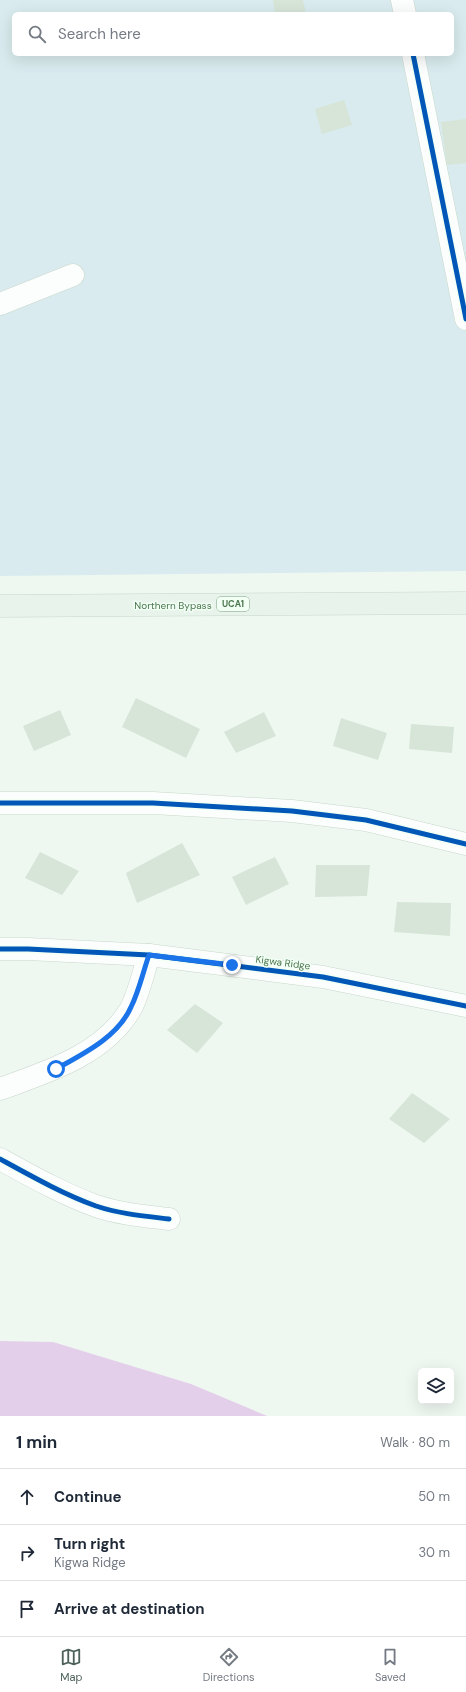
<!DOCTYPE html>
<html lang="en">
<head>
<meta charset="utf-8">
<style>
  body { margin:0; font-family:"DM Sans",sans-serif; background:#f2f2f3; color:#1f2937 }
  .controls { position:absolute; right:12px; bottom:12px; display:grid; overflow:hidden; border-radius:6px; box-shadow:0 4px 16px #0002 }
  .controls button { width:36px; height:36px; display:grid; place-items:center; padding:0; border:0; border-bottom:1px solid #e0e1e3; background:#fff; color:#1f2937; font:20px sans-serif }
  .stop { position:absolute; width:12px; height:12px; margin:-9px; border:3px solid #1a73e8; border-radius:50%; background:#fff }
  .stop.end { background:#1a73e8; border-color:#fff; box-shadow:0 1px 4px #0008 }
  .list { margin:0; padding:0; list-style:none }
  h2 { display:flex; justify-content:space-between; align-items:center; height:52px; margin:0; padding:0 16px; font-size:17px }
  h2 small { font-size:13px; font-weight:400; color:#747a83 }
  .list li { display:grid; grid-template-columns:26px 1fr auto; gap:12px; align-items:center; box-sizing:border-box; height:56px; padding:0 16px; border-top:1px solid #e0e1e3 }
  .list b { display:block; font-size:15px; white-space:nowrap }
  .list p { margin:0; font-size:13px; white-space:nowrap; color:#747a83 }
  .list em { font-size:13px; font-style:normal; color:#747a83 }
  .icon { flex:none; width:22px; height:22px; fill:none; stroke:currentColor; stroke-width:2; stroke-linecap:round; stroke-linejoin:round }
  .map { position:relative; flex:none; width:466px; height:1416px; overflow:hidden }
  .search { position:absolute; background:#fff; box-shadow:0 4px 16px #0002; left:12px; right:12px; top:12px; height:44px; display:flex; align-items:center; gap:10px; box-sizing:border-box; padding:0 14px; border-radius:6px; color:#747a83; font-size:15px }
  .sheet { height:220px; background:#fff }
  nav { display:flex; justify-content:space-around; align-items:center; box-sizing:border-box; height:56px; border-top:1px solid #e0e1e3; background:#fff; font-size:11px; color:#747a83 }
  nav a { display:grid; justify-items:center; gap:2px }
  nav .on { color:#4d615b }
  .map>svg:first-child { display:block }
</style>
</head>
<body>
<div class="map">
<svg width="466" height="1416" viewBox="0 0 466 1416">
  <rect width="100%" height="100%" fill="#eef8f1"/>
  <path fill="#d9ebee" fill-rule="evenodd" d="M0,0H466V571L0,576ZM14,14H452V54H14Z"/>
  <polygon fill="#e4cfea" points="0,1341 53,1342 191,1384 267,1416 0,1416"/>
  <g fill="#d6e5d7">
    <polygon points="273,0 303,0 306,14 275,14"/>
    <polygon points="344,100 352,125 322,134 315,109"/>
    <polygon points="466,119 466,163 447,165 441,122"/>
    <polygon points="136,698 200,729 186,758 122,727"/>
    <polygon points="60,710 71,735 34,751 23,726"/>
    <polygon points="264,712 276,736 236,753 224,732"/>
    <polygon points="341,718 387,733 378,760 333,746"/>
    <polygon points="411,724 454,727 452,753 409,749"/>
    <polygon points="182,843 200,875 137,903 126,873"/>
    <polygon points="40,852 79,871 62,895 25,878"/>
    <polygon points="275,857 289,884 246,905 232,877"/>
    <polygon points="316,865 370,865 367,896 315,897"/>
    <polygon points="397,902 451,903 450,936 394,932"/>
    <polygon points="195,1004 223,1023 197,1053 167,1030"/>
    <polygon points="412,1093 450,1119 424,1143 389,1119"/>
  </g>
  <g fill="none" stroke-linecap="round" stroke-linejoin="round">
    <defs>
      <g id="street">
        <polyline points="402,0 405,14"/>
        <polyline points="413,54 466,319"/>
        <polyline points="0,304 73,275"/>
        <polyline points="0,803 153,803 292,811 366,820 466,844"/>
        <polyline points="0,949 28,949 149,955 323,977 466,1006"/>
        <path d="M0,1089C47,1072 103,1055 130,1010C138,997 144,970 149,955"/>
        <path d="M0,1159C31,1176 63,1194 96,1206C120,1214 144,1216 169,1219"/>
      </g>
      <polyline id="primary" points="0,606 466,603"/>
    </defs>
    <use href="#street" stroke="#c9d7cb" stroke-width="23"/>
    <use href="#primary" stroke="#c7d7c9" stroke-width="23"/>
    <use href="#street" stroke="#fcfefd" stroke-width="22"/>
    <use href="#primary" stroke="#e7f3eb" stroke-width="22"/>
    <defs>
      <g id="cycleway">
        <polyline points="413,54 466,319"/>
        <polyline points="0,803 153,803 292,811 366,820 466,844"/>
        <polyline points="0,949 28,949 149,955 323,977 466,1006"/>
        <path d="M0,1159C31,1176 63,1194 96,1206C120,1214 144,1216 169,1219"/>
      </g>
    </defs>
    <use href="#cycleway" stroke="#f1fff5" stroke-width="8"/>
    <use href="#cycleway" stroke="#0057b8" stroke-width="5"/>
  </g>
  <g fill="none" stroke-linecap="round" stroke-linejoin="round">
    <path stroke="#1a73e8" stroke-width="5" d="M56,1069C83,1054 118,1037 131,1007C139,991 143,972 149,955L232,965"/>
  </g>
  <g text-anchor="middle" stroke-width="3" stroke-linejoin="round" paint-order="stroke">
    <rect fill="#f1fff5" stroke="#7ea081" stroke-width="1" x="217" y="597" width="32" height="14" rx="3"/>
    <g font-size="9" font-weight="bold" fill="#4d784f">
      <text x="233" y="607">UCA1</text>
    </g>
    <g font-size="10" fill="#4d784f" stroke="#f1fff5">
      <text x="173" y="609">Northern Bypass</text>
      <text transform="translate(283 962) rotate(7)" y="4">Kigwa Ridge</text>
    </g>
  </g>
</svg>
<div class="controls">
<button><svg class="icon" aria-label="layers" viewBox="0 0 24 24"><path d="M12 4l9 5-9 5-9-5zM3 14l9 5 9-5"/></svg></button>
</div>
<div class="stop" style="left:56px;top:1069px"></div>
<div class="stop end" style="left:232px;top:965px"></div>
<div class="search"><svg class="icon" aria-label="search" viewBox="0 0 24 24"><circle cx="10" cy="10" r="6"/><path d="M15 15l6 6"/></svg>Search here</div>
</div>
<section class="sheet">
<h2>1 min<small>Walk · 80 m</small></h2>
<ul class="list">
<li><svg class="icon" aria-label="ahead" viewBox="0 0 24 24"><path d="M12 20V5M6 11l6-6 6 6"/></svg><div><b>Continue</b></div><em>50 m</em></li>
<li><svg class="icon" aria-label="right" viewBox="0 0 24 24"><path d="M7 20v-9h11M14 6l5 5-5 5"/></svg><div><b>Turn right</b><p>Kigwa Ridge</p></div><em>30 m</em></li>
<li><svg class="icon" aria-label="arrive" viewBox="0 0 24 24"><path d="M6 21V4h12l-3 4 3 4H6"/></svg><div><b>Arrive at destination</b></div></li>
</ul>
</section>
<nav>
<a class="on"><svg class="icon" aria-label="map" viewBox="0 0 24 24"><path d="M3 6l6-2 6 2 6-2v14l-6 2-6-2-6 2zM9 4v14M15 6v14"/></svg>Map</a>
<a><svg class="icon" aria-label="directions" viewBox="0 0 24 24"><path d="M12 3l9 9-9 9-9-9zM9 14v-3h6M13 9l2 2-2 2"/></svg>Directions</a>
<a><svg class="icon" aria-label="saved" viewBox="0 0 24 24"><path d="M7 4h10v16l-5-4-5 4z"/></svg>Saved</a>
</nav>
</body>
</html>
